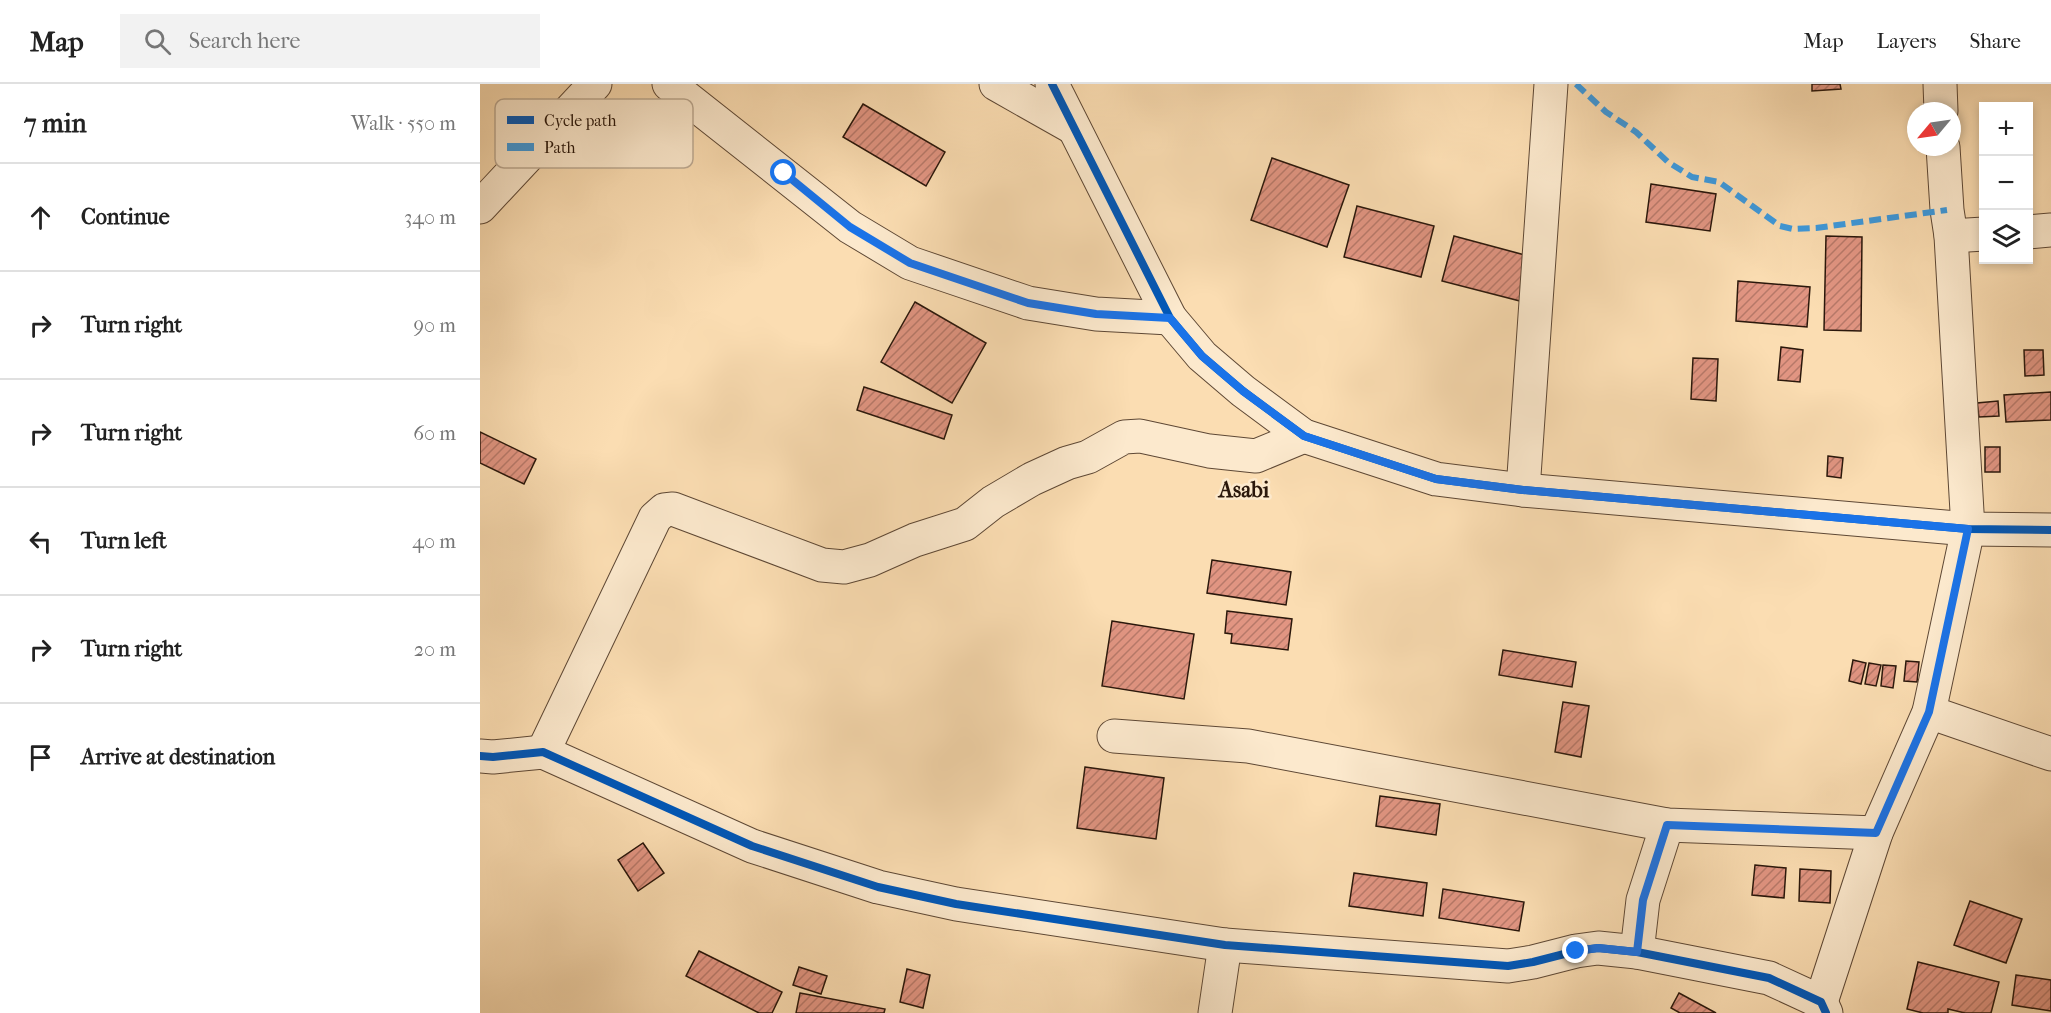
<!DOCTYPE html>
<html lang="en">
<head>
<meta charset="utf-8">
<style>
  body { margin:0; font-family:"IM FELL French Canon",serif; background:#f2f2f2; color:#222 }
  .controls { position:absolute; right:18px; top:18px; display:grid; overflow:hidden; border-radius:0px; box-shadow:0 3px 9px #0003 }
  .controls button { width:54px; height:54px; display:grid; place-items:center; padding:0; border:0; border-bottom:2px solid #e0e0e0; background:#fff; color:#222; font:30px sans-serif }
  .compass { position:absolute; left:1427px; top:18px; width:54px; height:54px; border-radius:50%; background:#fff; box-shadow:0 3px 9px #0003; rotate:241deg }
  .stop { position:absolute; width:18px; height:18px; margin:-14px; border:4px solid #1a73e8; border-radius:50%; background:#fff }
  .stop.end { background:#1a73e8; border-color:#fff; box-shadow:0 2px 6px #0008 }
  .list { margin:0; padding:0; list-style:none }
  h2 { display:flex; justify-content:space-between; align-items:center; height:78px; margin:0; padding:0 24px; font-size:26px }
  h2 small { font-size:20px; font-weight:400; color:#767676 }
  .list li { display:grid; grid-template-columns:39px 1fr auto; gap:18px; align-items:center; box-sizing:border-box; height:108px; padding:0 24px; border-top:2px solid #e0e0e0 }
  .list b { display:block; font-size:22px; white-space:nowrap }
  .list em { font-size:20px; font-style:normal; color:#767676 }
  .icon { flex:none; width:33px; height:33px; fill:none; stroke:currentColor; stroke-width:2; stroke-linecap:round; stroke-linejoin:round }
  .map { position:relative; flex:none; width:1571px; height:929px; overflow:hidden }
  header { display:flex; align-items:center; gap:36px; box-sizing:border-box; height:84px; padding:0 30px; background:#fff; border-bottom:2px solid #e0e0e0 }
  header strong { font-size:28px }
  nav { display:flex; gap:33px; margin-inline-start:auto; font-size:21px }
  .search { width:420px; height:54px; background:#f2f2f2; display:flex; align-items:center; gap:15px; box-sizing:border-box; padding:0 21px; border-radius:0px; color:#767676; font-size:22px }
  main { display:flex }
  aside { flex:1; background:#fff }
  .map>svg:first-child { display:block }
</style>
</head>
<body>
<header>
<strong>Map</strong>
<div class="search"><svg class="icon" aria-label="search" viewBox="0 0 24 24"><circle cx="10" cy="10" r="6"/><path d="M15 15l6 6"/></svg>Search here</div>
<nav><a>Map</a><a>Layers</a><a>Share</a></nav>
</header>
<main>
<aside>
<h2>7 min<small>Walk · 550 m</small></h2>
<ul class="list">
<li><svg class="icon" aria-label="ahead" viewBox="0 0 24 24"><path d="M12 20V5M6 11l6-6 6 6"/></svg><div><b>Continue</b></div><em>340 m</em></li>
<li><svg class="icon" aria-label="right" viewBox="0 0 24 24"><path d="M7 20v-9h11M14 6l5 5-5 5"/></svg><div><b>Turn right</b></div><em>90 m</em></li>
<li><svg class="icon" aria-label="right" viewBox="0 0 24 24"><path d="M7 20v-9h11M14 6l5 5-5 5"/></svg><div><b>Turn right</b></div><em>60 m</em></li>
<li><svg class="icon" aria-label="left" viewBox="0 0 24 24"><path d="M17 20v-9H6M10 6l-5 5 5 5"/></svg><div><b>Turn left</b></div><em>40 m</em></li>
<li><svg class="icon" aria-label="right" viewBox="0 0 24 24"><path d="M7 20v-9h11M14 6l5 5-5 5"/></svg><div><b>Turn right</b></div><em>20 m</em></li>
<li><svg class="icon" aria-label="arrive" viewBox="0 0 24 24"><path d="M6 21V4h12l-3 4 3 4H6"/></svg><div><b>Arrive at destination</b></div></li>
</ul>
</aside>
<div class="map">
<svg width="1571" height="929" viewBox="0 0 1571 929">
  <defs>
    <pattern id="building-hatch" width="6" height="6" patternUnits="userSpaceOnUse" patternTransform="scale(1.5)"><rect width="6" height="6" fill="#e19582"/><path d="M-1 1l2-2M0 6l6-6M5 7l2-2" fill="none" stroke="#b77969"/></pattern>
  </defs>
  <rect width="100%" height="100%" fill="#fbddb2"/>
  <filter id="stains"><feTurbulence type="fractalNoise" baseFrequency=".00333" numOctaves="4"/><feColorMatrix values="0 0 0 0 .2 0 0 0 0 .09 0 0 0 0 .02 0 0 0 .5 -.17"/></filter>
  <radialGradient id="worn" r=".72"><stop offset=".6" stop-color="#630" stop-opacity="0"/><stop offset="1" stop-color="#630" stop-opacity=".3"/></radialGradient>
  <g fill="url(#building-hatch)" stroke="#2a170b" stroke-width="1.5">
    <polygon points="1332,0 1360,0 1361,5 1332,7"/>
    <polygon points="383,20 465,68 446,102 363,53"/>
    <polygon points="792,74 869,101 847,163 771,136"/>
    <polygon points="1171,100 1236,110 1230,147 1166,138"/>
    <polygon points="877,122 954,142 941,193 864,173"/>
    <polygon points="974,152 1052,173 1040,217 962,197"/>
    <polygon points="1346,152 1382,153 1381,247 1344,246"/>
    <polygon points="1258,197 1330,203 1327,243 1256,237"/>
    <polygon points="435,218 506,259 472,319 401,278"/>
    <polygon points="1301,263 1323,266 1320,298 1298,296"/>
    <polygon points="1544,266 1563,266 1564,291 1545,292"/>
    <polygon points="1213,274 1238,275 1236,317 1211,315"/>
    <polygon points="384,303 472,331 464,355 377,326"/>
    <polygon points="1571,308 1571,336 1526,338 1524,311"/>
    <polygon points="1518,317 1519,332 1499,333 1497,319"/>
    <polygon points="0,348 56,375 44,400 0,379"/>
    <rect x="1505" y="363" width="15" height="25"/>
    <polygon points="1348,372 1363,374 1361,394 1347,392"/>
    <polygon points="732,476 811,488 806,521 727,509"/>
    <polygon points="747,527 812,535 808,566 751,559 752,550 745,549"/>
    <polygon points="632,537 714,550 704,615 622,602"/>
    <polygon points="1023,566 1096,578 1092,603 1019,591"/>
    <polygon points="1373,576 1386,579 1381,600 1369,597"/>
    <polygon points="1426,577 1439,578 1437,598 1424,597"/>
    <polygon points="1389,579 1401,581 1396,602 1385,600"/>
    <polygon points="1403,581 1416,582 1413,604 1401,602"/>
    <polygon points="1083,618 1109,622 1101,673 1075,668"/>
    <polygon points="605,683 684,694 676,755 597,744"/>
    <polygon points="900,712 960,720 956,751 896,742"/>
    <polygon points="163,759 184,789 158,807 138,776"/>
    <polygon points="1275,781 1306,784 1304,814 1272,811"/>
    <polygon points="1320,785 1351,787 1350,819 1319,817"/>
    <polygon points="874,789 947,799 943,832 869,822"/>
    <polygon points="963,805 1044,818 1039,847 959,834"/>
    <polygon points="1490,817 1542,835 1526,879 1474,861"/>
    <polygon points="219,867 302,908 292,929 279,929 206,892"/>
    <polygon points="1438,878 1519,898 1511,929 1485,929 1468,925 1468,929 1443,929 1427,925"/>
    <polygon points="319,883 347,892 341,910 313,901"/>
    <polygon points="427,885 450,891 443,924 420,918"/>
    <polygon points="1536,891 1571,896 1571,927 1532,921"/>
    <polygon points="320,909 405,925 404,929 316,929"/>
    <polygon points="1199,909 1236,929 1200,929 1191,924"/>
  </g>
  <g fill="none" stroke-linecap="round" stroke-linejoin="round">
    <defs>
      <g id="minor">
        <polyline points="189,0 370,143 430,179 548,219 616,230 690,234"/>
        <polyline points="516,0 592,43"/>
        <polyline points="572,0 690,234 722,272 763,307 824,352 956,395 1043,406 1488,445 1571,446"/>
        <polyline points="1460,0 1461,27"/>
        <polyline points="0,123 115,0"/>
        <polyline points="1548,148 1571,146"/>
        <polyline points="1471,152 1504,150"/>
        <polyline points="1043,406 1071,0"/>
        <polyline points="1449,628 1571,670"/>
        <polyline points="634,652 768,662 1187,741 1396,749"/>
        <polyline points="63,668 175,434 184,426 193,425 342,481 364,483 390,476 435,456 485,440 513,418 552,395 587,379 608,373 644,353 660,352 729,367 776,372 824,352"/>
        <polyline points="0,672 13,673 63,668 272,762 398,803 476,820 745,861 1028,882 1053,878 1096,867 1118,864 1157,868 1289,894 1341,918 1346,929"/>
        <polyline points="1157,868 1163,816 1187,741"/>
        <polyline points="1341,918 1396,749 1449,628 1488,445 1471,152 1467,126 1463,63"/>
        <polyline points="735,929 745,861"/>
      </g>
    </defs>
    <use href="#minor" stroke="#5e4835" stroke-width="35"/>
    <use href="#minor" stroke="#fce9cd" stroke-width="33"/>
    <polyline stroke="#3d9ade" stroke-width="6" stroke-dasharray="12 6" stroke-linecap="butt" points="1096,0 1126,28 1156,48 1188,78 1212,93 1239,98 1300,142 1313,145 1336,144 1467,126"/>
    <defs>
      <g id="cycleway">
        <polyline points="572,0 690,234 722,272 763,307 824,352 956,395 1043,406 1488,445 1571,446"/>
        <polyline points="0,672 13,673 63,668 272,762 398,803 476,820 745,861 1028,882 1053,878 1096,867 1118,864 1157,868 1289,894 1341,918 1346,929"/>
      </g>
    </defs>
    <use href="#cycleway" stroke="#fce9cd" stroke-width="11"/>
    <use href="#cycleway" stroke="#0057b8" stroke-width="8"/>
  </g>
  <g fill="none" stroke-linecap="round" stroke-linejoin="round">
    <polyline stroke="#1a73e8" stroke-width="8" points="304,89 370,143 430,179 548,219 616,230 690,234 722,272 763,307 824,352 956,395 1043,406 1488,445 1449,628 1396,749 1187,741 1163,816 1157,868 1118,864 1096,867"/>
  </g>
  <g text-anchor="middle" stroke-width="5" stroke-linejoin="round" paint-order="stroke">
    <g font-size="22" font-weight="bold" fill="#2a170b" stroke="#fce9cd">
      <text x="764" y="413">Asabi</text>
    </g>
  </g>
  <rect x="15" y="15" width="198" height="69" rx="9" fill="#fce9cd" stroke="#bdaa93" stroke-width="1.5"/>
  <rect x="27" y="32" width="27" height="8" fill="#0057b8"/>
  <rect x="27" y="59" width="27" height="8" fill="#3d9ade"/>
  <g font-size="16" fill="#2a170b">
    <text x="64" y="42">Cycle path</text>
    <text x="64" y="69">Path</text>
  </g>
  <rect width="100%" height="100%" filter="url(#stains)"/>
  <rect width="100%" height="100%" fill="url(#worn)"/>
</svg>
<div class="controls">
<button>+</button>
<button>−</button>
<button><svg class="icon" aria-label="layers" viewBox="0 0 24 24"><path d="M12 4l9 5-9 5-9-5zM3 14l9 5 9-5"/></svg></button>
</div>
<svg class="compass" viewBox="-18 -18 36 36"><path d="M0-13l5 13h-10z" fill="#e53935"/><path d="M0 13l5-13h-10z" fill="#767676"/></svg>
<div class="stop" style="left:304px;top:89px"></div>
<div class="stop end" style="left:1096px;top:867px"></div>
</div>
</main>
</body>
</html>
